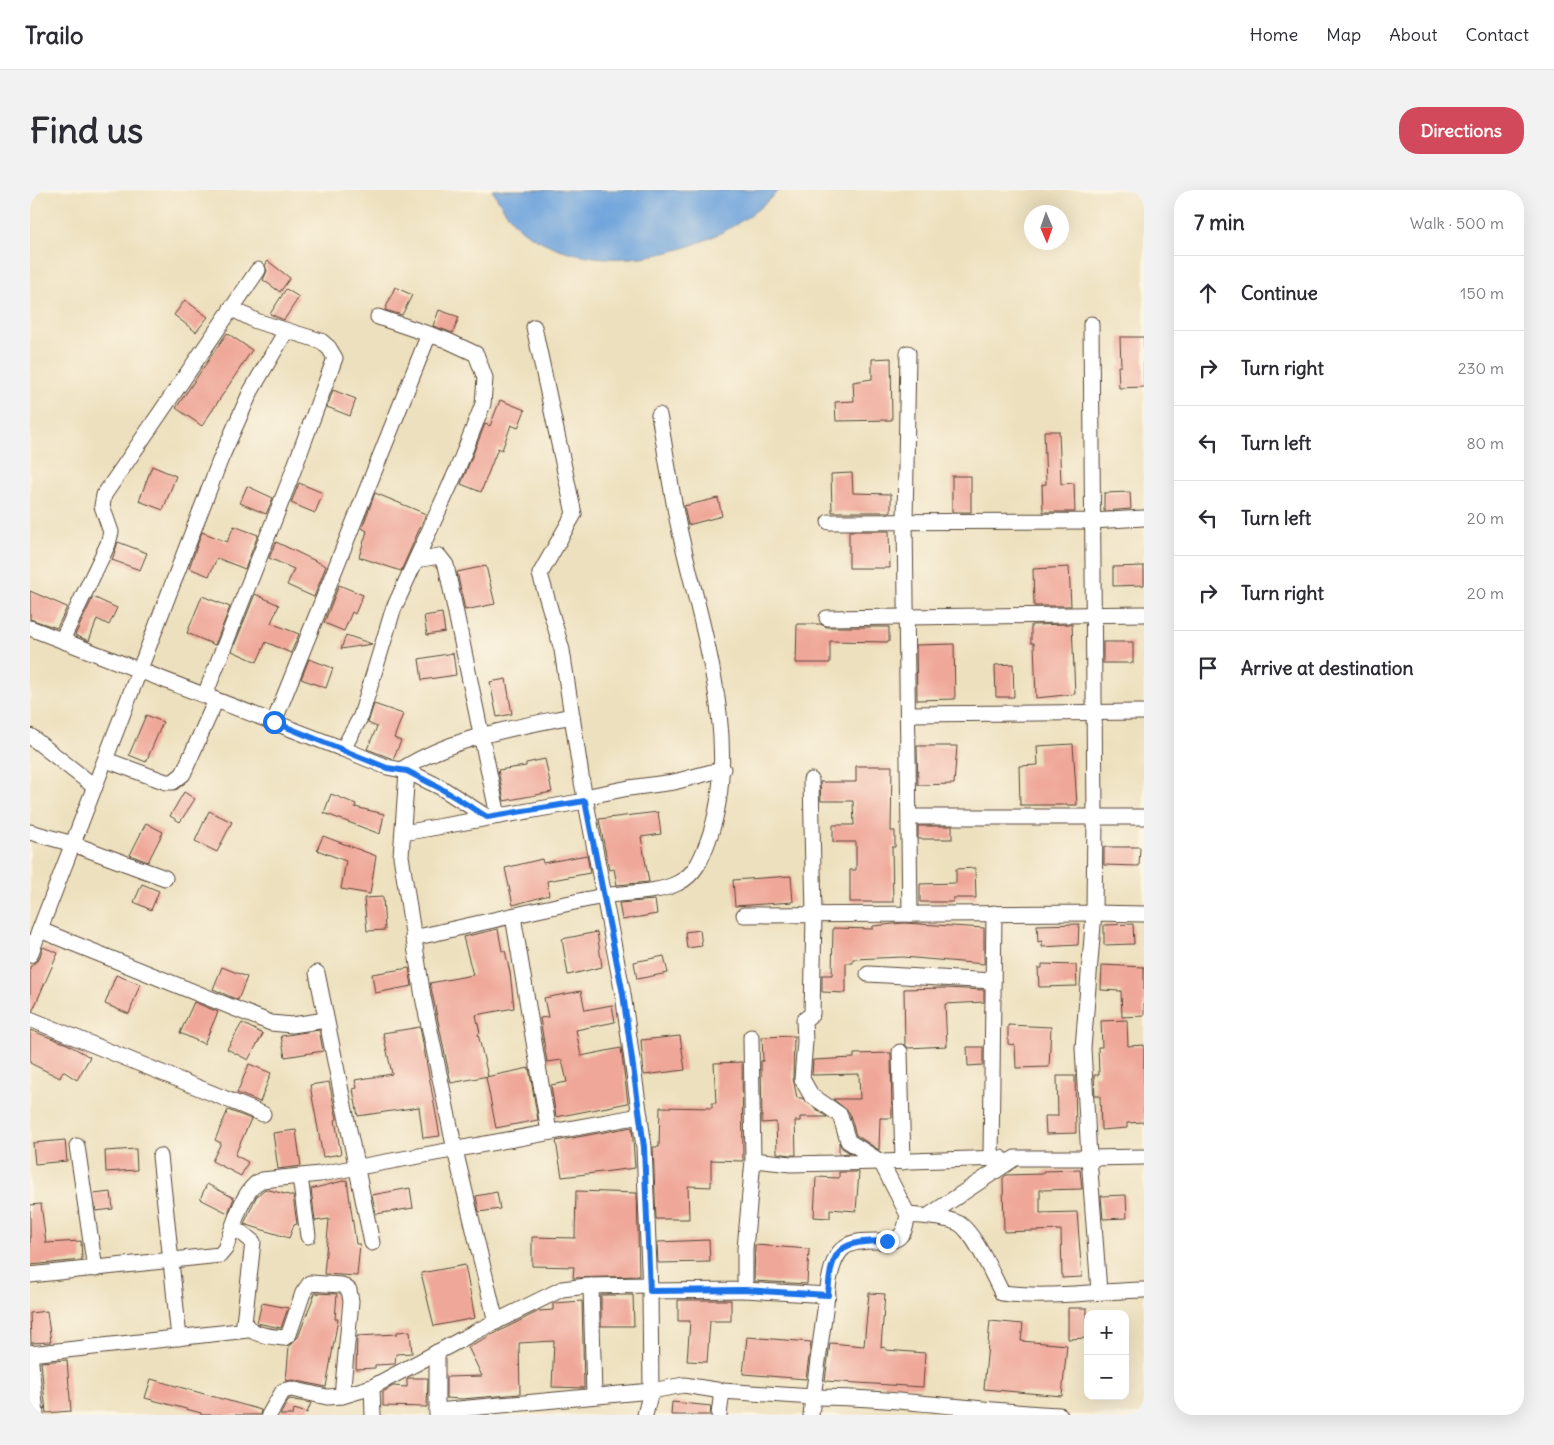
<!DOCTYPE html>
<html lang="en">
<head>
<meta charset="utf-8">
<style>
  body { margin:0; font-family:Delius,sans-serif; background:#f2f2f3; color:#2b2b33 }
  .controls { position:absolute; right:15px; bottom:15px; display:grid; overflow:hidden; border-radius:10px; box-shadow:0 5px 20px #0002 }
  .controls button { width:45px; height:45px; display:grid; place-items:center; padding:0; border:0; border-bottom:1px solid #e1e1e2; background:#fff; color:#2b2b33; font:25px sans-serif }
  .compass { position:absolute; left:994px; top:15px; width:45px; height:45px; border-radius:50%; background:#fff; box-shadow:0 5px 20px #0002; rotate:178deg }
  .stop { position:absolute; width:15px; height:15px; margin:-11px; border:4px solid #1a73e8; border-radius:50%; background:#fff }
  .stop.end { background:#1a73e8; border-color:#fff; box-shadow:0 1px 5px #0008 }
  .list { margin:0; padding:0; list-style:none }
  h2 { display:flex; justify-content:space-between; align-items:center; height:65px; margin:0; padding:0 20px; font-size:21px }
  h2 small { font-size:16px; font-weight:400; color:#7c7c81 }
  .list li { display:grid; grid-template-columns:32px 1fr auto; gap:15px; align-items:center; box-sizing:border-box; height:75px; padding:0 20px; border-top:1px solid #e1e1e2 }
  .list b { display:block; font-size:19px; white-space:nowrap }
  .list em { font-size:16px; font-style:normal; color:#7c7c81 }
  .icon { flex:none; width:28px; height:28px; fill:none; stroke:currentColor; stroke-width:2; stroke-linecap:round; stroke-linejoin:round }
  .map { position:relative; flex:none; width:1114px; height:1225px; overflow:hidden; border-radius:20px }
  header { display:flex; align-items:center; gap:30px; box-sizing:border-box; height:70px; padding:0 25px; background:#fff; border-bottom:1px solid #e1e1e2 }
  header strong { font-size:24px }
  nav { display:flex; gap:28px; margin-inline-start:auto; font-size:18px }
  .intro { display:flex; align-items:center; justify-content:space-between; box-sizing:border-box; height:120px; padding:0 30px }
  h1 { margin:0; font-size:35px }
  .button { padding:12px 22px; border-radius:20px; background:#d1495b; color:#fff; font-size:18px; font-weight:700 }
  main { display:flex; gap:30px; padding:0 30px }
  aside { flex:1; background:#fff; border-radius:20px; box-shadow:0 5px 20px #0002 }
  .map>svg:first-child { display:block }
</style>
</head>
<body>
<header>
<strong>Trailo</strong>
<nav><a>Home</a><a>Map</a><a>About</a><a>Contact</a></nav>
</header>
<div class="intro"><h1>Find us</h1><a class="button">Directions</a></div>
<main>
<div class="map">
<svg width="1114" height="1225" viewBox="0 0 1114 1225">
  <rect width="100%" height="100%" fill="#fcf5e5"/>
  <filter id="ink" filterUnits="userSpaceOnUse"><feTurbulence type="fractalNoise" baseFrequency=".02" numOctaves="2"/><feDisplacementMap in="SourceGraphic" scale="10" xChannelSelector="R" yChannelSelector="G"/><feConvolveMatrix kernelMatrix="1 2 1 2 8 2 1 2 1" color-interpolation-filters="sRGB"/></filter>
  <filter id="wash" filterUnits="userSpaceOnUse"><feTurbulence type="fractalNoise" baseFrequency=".0096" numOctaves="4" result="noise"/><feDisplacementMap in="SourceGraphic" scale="20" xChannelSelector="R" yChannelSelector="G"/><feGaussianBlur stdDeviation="1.12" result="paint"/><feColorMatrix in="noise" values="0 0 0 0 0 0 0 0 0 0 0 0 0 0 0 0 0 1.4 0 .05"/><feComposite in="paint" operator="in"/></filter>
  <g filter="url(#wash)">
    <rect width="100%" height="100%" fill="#ede0be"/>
    <path fill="#6fa4dc" stroke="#55677d" d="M462,0H749C689,63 576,93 498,44C482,34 472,16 462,0Z"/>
    <g id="blocks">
      <g fill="#efa799">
        <polygon points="238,71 260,88 250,102 233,90 237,81 235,75"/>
        <polygon points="365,97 382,105 372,125 355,120"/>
        <polygon points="256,99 269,107 254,130 240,124"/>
        <polygon points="155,110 178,127 166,142 144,125"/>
        <polygon points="409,120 429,127 423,143 403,136"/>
        <polygon points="197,143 222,160 172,236 146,218"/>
        <polygon points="1090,147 1114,147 1114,197 1089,198 1088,176 1091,176"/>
        <polygon points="861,168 862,230 806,231 805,212 824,211 823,192 842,189 842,169"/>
        <polygon points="303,200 326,209 320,226 297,217"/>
        <polygon points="470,210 495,220 488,238 481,235 472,260 468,258 451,302 431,294 455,234 460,236"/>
        <polygon points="1014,241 1029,241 1031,294 1044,293 1045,322 1013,322 1012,295 1016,294"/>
        <polygon points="122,276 146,286 133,320 109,311"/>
        <polygon points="822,283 823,303 861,304 861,322 802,322 801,284"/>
        <rect x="922" y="286" width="19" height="36"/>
        <polygon points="269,293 293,303 285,323 261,313"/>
        <polygon points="217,296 243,308 236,324 210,313"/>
        <polygon points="1100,302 1101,319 1074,321 1074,303"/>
        <polygon points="345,303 396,324 371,381 329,367 337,341 332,338"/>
        <polygon points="688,308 692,326 658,335 654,316"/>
        <polygon points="204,336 228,345 215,379 187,368 179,386 159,378 172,342 197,352"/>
        <polygon points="819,341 859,341 860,378 819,378"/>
        <polygon points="88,352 117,363 110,380 82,370"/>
        <polygon points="246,352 296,376 284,407 257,395 264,379 239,368"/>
        <polygon points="456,376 465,414 435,420 427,382"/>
        <polygon points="1114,376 1114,395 1083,396 1083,377"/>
        <polygon points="1039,377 1041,416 1004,416 1003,379"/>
        <polygon points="309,395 333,405 325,424 322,422 314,441 294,433"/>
        <polygon points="0,401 37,417 27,438 0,429"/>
        <polygon points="225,404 249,415 241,433 269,444 261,463 236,452 227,472 202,461"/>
        <polygon points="172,406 200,417 185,455 157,443"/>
        <polygon points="63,407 87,418 79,435 67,429 59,451 45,445"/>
        <polygon points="412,423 415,442 397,445 394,426"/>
        <polygon points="767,434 790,434 797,437 859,437 859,452 800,451 800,473 766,473"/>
        <polygon points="1042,434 1045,504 1006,508 1004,453 1001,453 1001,435"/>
        <polygon points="316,445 342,454 311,459"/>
        <rect x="1073" y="452" width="30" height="21"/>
        <polygon points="924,454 925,509 887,510 886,455"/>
        <polygon points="423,463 426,485 392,490 389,469"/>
        <polygon points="279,469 303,478 296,498 271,489"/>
        <polygon points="983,474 984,507 966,507 965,475"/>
        <polygon points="476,489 482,524 467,527 460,492"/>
        <polygon points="344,514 373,524 364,548 371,551 363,569 337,559 347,537 338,533"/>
        <polygon points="116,525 133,532 116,572 99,565"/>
        <polygon points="1043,554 1047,615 990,615 989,576 1008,575 1007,556"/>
        <polygon points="887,556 927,556 924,594 888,595"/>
        <polygon points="515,569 522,602 474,611 468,580 496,576 496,573"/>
        <polygon points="826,576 862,576 861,641 865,641 865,657 862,657 863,712 820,712 820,680 826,680 826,652 803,652 803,635 824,635 823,611 791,611 790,592 826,592"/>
        <polygon points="154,602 165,609 150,632 140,626"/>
        <polygon points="301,604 326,614 325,617 354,624 350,644 294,623"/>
        <polygon points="179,621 202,632 187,662 165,651"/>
        <polygon points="628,622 631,644 611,647 619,692 587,695 584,679 579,680 569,629"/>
        <polygon points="116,633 133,642 118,672 100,665"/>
        <rect x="888" y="636" width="34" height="13"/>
        <polygon points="293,646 346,666 340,704 311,699 316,671 287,660"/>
        <polygon points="1074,657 1110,657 1109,676 1074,675"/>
        <polygon points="557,665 560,683 517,691 519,705 483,715 475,678 512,669 513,673"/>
        <polygon points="945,678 946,708 923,708 923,712 890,712 890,694 926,693 926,679"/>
        <polygon points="761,686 763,712 705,716 703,690"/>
        <polygon points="112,694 129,701 121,720 104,712"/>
        <polygon points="353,707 355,740 337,741 334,708"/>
        <polygon points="625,710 627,724 592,730 589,713"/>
        <polygon points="874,733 954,738 954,774 873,767 823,769 823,773 816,773 816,803 792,802 792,785 802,785 803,738 843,739 843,736"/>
        <polygon points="1049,734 1048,755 1012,757 1012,751 1008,752 1007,735"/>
        <polygon points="1103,734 1104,754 1074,755 1074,735"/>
        <polygon points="468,739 472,761 475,761 480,782 484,818 446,825 450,843 448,844 458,886 421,893 400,793 443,785 433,747"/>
        <polygon points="670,740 672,756 657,758 655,742"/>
        <polygon points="567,742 572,777 538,785 532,749"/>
        <polygon points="13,757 28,763 3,820 0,820 0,777 9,769"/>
        <polygon points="634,766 638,783 607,789 604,772"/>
        <polygon points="1012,774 1046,775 1047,796 1009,797 1008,778 1012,778"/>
        <polygon points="1072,775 1114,777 1114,826 1092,827 1091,801 1071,800"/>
        <polygon points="192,777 217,787 208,810 183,799"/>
        <polygon points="379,778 382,796 345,803 342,784"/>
        <polygon points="86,785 110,794 99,824 75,814"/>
        <polygon points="915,798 954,800 954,812 915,814 917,856 878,858 875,854 874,799"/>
        <polygon points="551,801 555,820 582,815 585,832 546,840 551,866 591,858 598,913 526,927 521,895 537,892 532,870 517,872 510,828 518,827 514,808"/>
        <polygon points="164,812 188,822 174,854 150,843"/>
        <polygon points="1097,830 1098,856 1114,855 1114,932 1097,933 1097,938 1071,940 1070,906 1065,906 1064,885 1069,885 1068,857 1072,857 1071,831"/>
        <polygon points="212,833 233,844 218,870 197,859"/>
        <polygon points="978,835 1021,837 1019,877 986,878 985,855 978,854"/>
        <polygon points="390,837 410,946 393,948 389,917 328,926 323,899 327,898 325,890 362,884 353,843"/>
        <polygon points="0,840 37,854 60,867 47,890 33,881 30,888 0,873"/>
        <polygon points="289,840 293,861 255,867 251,846"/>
        <polygon points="650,846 655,880 614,885 611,850"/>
        <polygon points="764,846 763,888 767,908 772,908 797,927 770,927 770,931 765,931 766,965 761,965 747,963 746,932 732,933 731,871 733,871 732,847"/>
        <polygon points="937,857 953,857 953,875 938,876"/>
        <polygon points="861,863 862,928 850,928 849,960 826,945 819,922 803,909 830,909 829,884 782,885 783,870 824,868 824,864"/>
        <polygon points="712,872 713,971 681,970 681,997 658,996 659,1029 626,1029 623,957 629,957 630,917 682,918 682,913 686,913 684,873"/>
        <polygon points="219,874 241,883 230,912 207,903"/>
        <polygon points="499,878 508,930 466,938 456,887"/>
        <polygon points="1027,886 1045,886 1046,943 1016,944 1015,926 1028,926"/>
        <polygon points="299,892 307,929 305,930 311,964 293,967 280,895"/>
        <polygon points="198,920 221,929 205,965 218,972 211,986 182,971 191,953 185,950"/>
        <polygon points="602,937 605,978 532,987 526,951"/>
        <polygon points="266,940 271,976 248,979 243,943"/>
        <polygon points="35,950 37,971 5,974 3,953"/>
        <polygon points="809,952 812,958 820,963 809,964"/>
        <polygon points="106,959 107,980 76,982 75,961"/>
        <polygon points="1050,980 1052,999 1010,1000 1010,1023 1047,1022 1052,1087 1032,1088 1031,1040 974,1042 973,988 976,985 1013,984 1013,981"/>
        <polygon points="809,982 829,982 826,1021 800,1019 800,1028 784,1027 786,987 809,988"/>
        <polygon points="317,990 326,1054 330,1054 327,1086 294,1084 299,1029 285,1031 281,999"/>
        <polygon points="177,994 204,1008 198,1023 170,1009"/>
        <polygon points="380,998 383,1018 346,1024 342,1005"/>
        <polygon points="235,999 263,1006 267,1034 264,1035 259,1048 214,1034 226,1007"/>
        <polygon points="546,1001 607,1003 609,1086 543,1088 544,1077 502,1076 502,1047 545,1048"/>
        <polygon points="81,1002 83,1019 66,1021 63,1004"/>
        <polygon points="467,1002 470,1019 449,1022 446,1006"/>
        <polygon points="1096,1005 1097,1028 1073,1029 1071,1006"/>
        <polygon points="11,1014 16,1053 51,1051 52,1070 0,1075 0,1015"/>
        <polygon points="679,1050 680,1072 628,1073 627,1052"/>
        <polygon points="725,1055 779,1059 777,1094 724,1091"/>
        <polygon points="435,1075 445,1128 404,1136 391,1083"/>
        <polygon points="285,1103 307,1104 305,1129 308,1129 296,1197 263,1190 256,1191 259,1156 268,1147"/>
        <polygon points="839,1103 855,1104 851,1157 856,1158 856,1160 895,1163 893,1197 795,1191 800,1153 834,1156"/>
        <polygon points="571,1105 603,1105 604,1136 571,1136"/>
        <polygon points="648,1110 701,1110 701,1131 680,1131 677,1172 657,1171 660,1131 648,1131"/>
        <polygon points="552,1111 554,1198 522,1197 524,1151 489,1153 490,1204 432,1209 416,1208 416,1187 452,1186 438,1157 509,1121 523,1120 523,1114 525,1113"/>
        <polygon points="232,1113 258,1118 251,1138 227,1133"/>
        <polygon points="1038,1118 1057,1118 1057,1148 1038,1149"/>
        <polygon points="17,1121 21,1152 1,1153 0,1123"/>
        <polygon points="960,1131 993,1134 991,1151 1037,1155 1032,1206 954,1199"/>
        <polygon points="380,1141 382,1163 366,1164 365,1174 345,1175 345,1178 326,1179 327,1146 367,1144 367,1142"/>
        <polygon points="717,1147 781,1152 776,1189 713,1184"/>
        <polygon points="37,1170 41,1221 16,1223 11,1172"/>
        <polygon points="379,1188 398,1188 397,1217 353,1216 353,1202 363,1196 377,1197 377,1189"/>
        <polygon points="121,1189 231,1220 230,1225 171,1225 171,1223 115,1208"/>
        <polygon points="259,1209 281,1213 277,1223 264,1219 263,1225 250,1225"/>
        <polygon points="642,1212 681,1216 680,1225 641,1225"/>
      </g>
    </g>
  </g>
  <g filter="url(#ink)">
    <use href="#blocks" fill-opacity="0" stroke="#564536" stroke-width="1"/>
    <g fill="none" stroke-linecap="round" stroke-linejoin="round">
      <defs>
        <g id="minor">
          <polyline points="348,127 416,150 446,164 455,188 453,214 427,280 363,420 331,526 313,559 357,577 377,581 371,666 393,807 425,960 466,1132"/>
          <polyline points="504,137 544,324 510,384 532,460 552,592 593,804 614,957 620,1101"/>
          <polyline points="878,163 875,332 880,724"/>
          <polyline points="799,332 1062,331 1114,328"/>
          <polyline points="386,370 409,366 416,375 468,626"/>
          <polyline points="797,428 1114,424"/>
          <polyline points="0,438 313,559"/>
          <polyline points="32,450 78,354 81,342 72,316 74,305 228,80"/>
          <polyline points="175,505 259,292 305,168 299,158 291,151 226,131 201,118"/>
          <polyline points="878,524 1114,522"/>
          <polyline points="244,532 399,144"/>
          <polyline points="0,546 65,597"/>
          <polyline points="76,570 136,592 143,592 153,584 186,510"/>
          <path d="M371,580C422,547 484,538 542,526"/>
          <polyline points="377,581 410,597 457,627"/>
          <polyline points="554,607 599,598 644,592 693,579"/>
          <polyline points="880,627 1114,627"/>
          <polyline points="0,642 43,654 135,688"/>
          <polyline points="373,643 555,611"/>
          <polyline points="1114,724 1064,723 1053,858 1059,968 1114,967"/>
          <polyline points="714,725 1064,723 1065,627 1061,134"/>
          <polyline points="483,726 519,942"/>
          <polyline points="10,740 241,833 262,835 296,830"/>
          <path d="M383,748C447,734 510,719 573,706C597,702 626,704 648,693C665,685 672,668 678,651C714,555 670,434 649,338C641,301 636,263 629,225"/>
          <polyline points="0,765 191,268 221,201 256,141"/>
          <polyline points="287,783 342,1053"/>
          <polyline points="838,784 963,791"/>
          <polyline points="0,829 233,924"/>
          <polyline points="870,862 873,972"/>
          <polyline points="47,956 65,1079"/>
          <polyline points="130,966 149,1148"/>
          <polyline points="961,969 964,723"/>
          <polyline points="723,970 761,974 851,972 818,951 810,925 781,905 772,889 775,851 774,830 782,824 784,725 781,590"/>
          <polyline points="270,987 278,1046"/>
          <polyline points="878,1025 851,972 971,968"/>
          <polyline points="898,1026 985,968 1059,968 1069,1101"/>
          <path d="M203,1040L212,1043L223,1052L214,1133C223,1146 239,1146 254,1148L259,1144L273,1103L280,1093L312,1095L319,1100L321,1111L312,1206"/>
          <path d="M0,1085L190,1065L195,1059C203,1039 212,998 232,990L290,984L610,926"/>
          <polyline points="561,1096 564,1206"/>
          <polyline points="715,1100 798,1105"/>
          <polyline points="0,1162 6,1225"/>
          <polyline points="0,1164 218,1140"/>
          <polyline points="342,1197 343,1225"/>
          <polyline points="407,1221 621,1201 620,1101 715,1100 715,1059 723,970 721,847"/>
          <polyline points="239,1225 253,1201 261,1199 297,1207 312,1206 342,1197 445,1142 532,1099 557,1096 620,1095"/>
          <polyline points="407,1225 407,1162"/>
          <polyline points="615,1225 621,1201 654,1195 692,1201 783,1207 781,1225"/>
          <polyline points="689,1225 692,1201"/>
          <path d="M1030,1225C947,1221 866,1207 783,1207L799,1091C806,1055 816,1050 852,1051C858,1051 866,1051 870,1046C876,1041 876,1032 878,1025C891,1026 917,1027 928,1033C944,1041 963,1086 972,1103C1019,1109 1067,1101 1114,1100"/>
        </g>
      </defs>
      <use href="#minor" stroke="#564536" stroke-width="17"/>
      <use href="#minor" stroke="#fff" stroke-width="15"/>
    </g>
  </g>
  <g fill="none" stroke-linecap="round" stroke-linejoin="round" filter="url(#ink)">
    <path stroke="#1a73e8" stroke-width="6" d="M244,532L357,578L377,581L410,598L457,627L555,611L593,804L614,957L620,1101L715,1100L798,1105C801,1057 810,1051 857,1051"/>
  </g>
</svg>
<div class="controls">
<button>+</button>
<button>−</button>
</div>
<svg class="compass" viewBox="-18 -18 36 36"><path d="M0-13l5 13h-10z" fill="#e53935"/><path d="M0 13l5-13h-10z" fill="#7c7c81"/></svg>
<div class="stop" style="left:244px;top:532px"></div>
<div class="stop end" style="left:857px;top:1051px"></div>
</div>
<aside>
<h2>7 min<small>Walk · 500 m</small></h2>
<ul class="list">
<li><svg class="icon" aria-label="ahead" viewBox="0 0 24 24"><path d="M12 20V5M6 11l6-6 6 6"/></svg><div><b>Continue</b></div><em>150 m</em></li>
<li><svg class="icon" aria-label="right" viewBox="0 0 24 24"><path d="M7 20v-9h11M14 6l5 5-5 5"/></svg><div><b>Turn right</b></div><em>230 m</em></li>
<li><svg class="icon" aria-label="left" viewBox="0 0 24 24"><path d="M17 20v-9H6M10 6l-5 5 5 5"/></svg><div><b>Turn left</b></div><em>80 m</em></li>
<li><svg class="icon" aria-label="left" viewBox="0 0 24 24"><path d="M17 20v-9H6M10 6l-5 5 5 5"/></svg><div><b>Turn left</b></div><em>20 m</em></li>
<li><svg class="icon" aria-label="right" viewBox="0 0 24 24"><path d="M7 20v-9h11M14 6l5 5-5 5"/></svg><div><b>Turn right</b></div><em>20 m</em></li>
<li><svg class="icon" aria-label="arrive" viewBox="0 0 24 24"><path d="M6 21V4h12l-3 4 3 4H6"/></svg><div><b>Arrive at destination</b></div></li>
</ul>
</aside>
</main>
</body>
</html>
